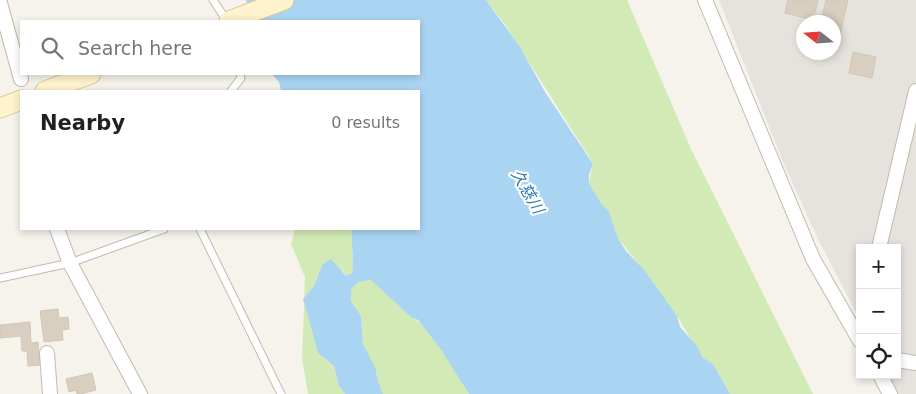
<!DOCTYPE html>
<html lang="en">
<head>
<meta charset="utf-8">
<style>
  body { margin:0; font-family:"DejaVu Sans","Noto Sans JP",sans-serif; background:#f2f2f2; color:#202124 }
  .controls { position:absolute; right:15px; bottom:15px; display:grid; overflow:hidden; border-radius:0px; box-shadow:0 2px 8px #0003 }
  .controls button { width:45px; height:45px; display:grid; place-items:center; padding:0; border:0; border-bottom:1px solid #e0e0e0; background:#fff; color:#202124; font:25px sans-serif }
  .compass { position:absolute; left:796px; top:15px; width:45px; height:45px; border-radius:50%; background:#fff; box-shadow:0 2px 8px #0003; rotate:287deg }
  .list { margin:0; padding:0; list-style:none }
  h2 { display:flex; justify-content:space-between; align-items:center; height:65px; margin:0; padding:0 20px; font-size:21px }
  h2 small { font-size:16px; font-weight:400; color:#757577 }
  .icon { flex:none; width:28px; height:28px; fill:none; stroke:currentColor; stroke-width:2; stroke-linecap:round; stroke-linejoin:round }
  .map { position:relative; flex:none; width:916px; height:394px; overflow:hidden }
  .search { position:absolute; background:#fff; box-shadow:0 2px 8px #0003; left:20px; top:20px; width:400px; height:55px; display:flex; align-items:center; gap:12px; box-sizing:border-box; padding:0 18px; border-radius:0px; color:#757577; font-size:19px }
  .panel { position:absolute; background:#fff; box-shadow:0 2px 8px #0003; left:20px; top:90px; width:400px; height:140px; border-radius:0px }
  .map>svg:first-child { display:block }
</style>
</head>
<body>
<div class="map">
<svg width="916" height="394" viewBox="0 0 916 394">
  <rect width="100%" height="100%" fill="#f6f3ec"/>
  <path fill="#e6e2dd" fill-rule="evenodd" d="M719,0H916V394H894L886,375H897V248H860V320L817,237L783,162ZM804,22H834V52H804Z"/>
  <g fill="#d2eab5">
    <polygon points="486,0 627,0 691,149 813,394 730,394 713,364 702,357 677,316 617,236 589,183 593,163 504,23"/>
    <path d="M295,229H352C350,244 355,258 352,273L346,276L343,271L322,265L314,286L303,299L318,353L334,366L339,386L345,394H308L302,358L305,277L291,244Z"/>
    <path d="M372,280L412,318C430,324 458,377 469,394H383L377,378L376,369L363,344L361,316L351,301L350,289L357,282Z"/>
  </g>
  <path fill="#a9d4f2" d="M246,0H486L520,47L545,92L593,164L589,175V183L600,202L609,212L617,236L626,251L644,270L677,316L680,327L697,346L702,357L713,364L730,394H469L440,348L418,320L412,318L371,280L358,282L351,289V301L361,316L363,344L376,369L377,378L383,394H345L339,386L334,366L318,353L303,299L314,286L322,265L331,259L346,276L352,273C355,258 350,244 352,229H419V91H281L279,82L272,74H419V21H255Z"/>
  <g fill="#d8cfc1" stroke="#d3c7b4">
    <polygon points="788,0 818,0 813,20 785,13"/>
    <polygon points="826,0 848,0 836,52 834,51 834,22 821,22"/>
    <polygon points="853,52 876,57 872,78 849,73"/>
    <polygon points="58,309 59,318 68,317 69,329 62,330 63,340 44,342 40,311"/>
    <polygon points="30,322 31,343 38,342 40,365 28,366 27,351 22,351 21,336 0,338 0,325"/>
    <polygon points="92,373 96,390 81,394 77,394 76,390 69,392 66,379"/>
  </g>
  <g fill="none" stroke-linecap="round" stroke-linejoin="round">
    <defs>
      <g id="lane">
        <polyline points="213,0 227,21"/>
        <polyline points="231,91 241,78 240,74"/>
        <polyline points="200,229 281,394"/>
        <polyline points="0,278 70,263 164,229"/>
      </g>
      <g id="street">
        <polyline points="705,0 813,259 860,341"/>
        <polyline points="0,3 21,79"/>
        <polyline points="57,229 70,263 140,394"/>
        <polyline points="879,248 916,91"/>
        <polyline points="47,353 50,394"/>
        <polyline points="897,360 916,363"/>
        <polyline points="880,375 890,394"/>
      </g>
      <g id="secondary">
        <polyline points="229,21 284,0"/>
        <polyline points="45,91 91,74"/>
        <polyline points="0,108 21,100"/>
      </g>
    </defs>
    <use href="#lane" stroke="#c2bbae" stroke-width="9"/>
    <use href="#street" stroke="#c2bbae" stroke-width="16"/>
    <use href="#secondary" stroke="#d6c79b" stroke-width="21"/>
    <use href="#lane" stroke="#fff" stroke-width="7"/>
    <use href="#street" stroke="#fff" stroke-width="14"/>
    <use href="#secondary" stroke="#fff3cd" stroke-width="19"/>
  </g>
  <g text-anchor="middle" stroke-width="4.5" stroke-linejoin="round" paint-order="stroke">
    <g font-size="16" font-style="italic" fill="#2e7ab2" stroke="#fff">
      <text transform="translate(528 191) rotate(60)" y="6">久慈川</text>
    </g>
  </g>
</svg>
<div class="controls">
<button>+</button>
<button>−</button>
<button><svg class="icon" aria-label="locate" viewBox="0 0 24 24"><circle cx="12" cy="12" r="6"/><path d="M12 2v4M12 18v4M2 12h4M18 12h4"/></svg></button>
</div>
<svg class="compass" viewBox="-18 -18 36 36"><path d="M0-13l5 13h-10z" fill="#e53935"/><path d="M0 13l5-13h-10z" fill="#757577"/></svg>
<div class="search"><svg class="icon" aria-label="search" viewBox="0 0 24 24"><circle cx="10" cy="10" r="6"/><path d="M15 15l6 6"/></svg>Search here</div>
<section class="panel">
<h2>Nearby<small>0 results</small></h2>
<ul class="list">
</ul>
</section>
</div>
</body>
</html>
